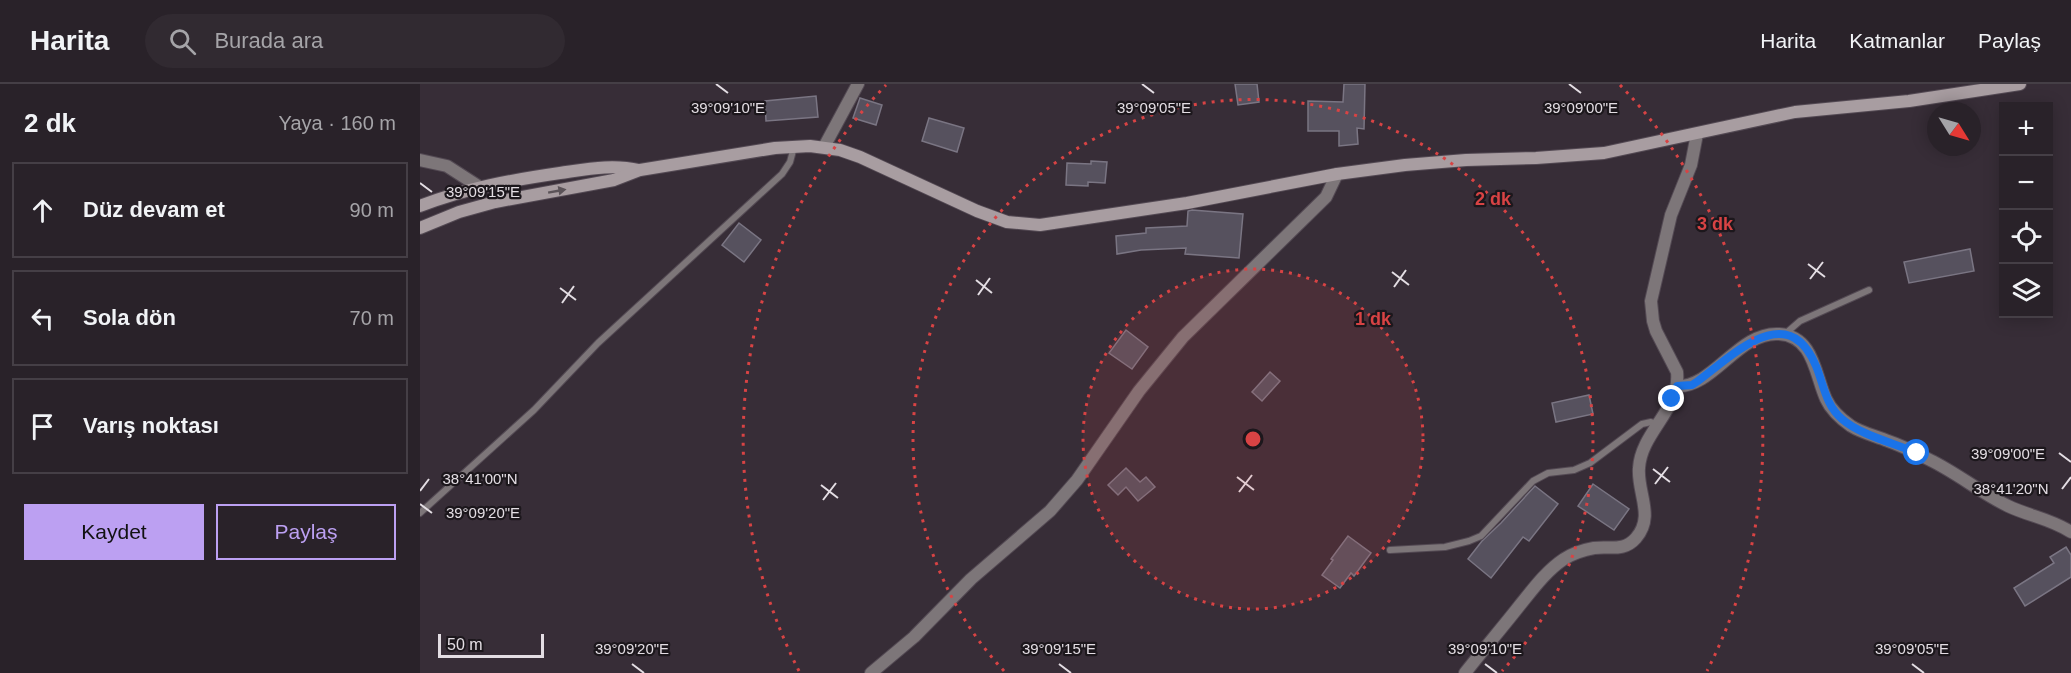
<!DOCTYPE html>
<html lang="tr">
<head>
<meta charset="utf-8">
<style>
  body { margin:0; font-family:Helvetica,sans-serif; background:#312a31; color:#f1f3f6 }
  .controls { position:absolute; right:18px; top:18px; display:grid; overflow:hidden; border-radius:0px; box-shadow:0 3px 15px #0003 }
  .controls button { width:54px; height:54px; display:grid; place-items:center; padding:0; border:0; border-bottom:2px solid #453f46; background:#292229; color:#f1f3f6; font:30px sans-serif }
  .compass { position:absolute; left:1507px; top:18px; width:54px; height:54px; border-radius:50%; background:#292229; box-shadow:0 3px 15px #0003; rotate:127deg }
  .scale { position:absolute; left:18px; bottom:15px; width:106px; box-sizing:border-box; padding-left:6px; border:3px solid #e3dde3; border-top:0; font-size:16px; line-height:21px; white-space:nowrap; color:#e3dde3; -webkit-text-stroke:4px #1c171c; paint-order:stroke }
  .stop { position:absolute; width:18px; height:18px; margin:-14px; border:4px solid #1a73e8; border-radius:50%; background:#fff }
  .stop.end { background:#1a73e8; border-color:#fff; box-shadow:0 2px 6px #0008 }
  .list { margin:0; padding:0; list-style:none }
  h2 { display:flex; justify-content:space-between; align-items:center; height:78px; margin:0; padding:0 24px; font-size:26px }
  h2 small { font-size:20px; font-weight:400; color:#a5a4a8 }
  .list li { display:grid; grid-template-columns:39px 1fr auto; gap:18px; align-items:center; box-sizing:border-box; height:96px; margin:0 12px 12px; padding:0 12px; border:2px solid #453f46; border-radius:0px }
  .list b { display:block; font-size:22px; white-space:nowrap }
  .list em { font-size:20px; font-style:normal; color:#a5a4a8 }
  .actions { display:flex; gap:12px; padding:18px 24px }
  .actions a { flex:1; padding:14px 0; border:2px solid #bca0f2; border-radius:0px; text-align:center; font-size:21px; color:#bca0f2 }
  .actions .main { background:#bca0f2; color:#111 }
  .icon { flex:none; width:33px; height:33px; fill:none; stroke:currentColor; stroke-width:2; stroke-linecap:round; stroke-linejoin:round }
  .map { position:relative; flex:none; width:1651px; height:589px; overflow:hidden }
  header { display:flex; align-items:center; gap:36px; box-sizing:border-box; height:84px; padding:0 30px; background:#292229; border-bottom:2px solid #453f46 }
  header strong { font-size:28px }
  nav { display:flex; gap:33px; margin-inline-start:auto; font-size:21px }
  .search { width:420px; height:54px; background:#312a31; display:flex; align-items:center; gap:15px; box-sizing:border-box; padding:0 21px; border-radius:33px; color:#a5a4a8; font-size:22px }
  main { display:flex }
  aside { flex:1; background:#292229 }
  .map>svg:first-child { display:block }
</style>
</head>
<body>
<header>
<strong>Harita</strong>
<div class="search"><svg class="icon" aria-label="search" viewBox="0 0 24 24"><circle cx="10" cy="10" r="6"/><path d="M15 15l6 6"/></svg>Burada ara</div>
<nav><a>Harita</a><a>Katmanlar</a><a>Paylaş</a></nav>
</header>
<main>
<aside>
<h2>2 dk<small>Yaya · 160 m</small></h2>
<ul class="list">
<li><svg class="icon" aria-label="ahead" viewBox="0 0 24 24"><path d="M12 20V5M6 11l6-6 6 6"/></svg><div><b>Düz devam et</b></div><em>90 m</em></li>
<li><svg class="icon" aria-label="left" viewBox="0 0 24 24"><path d="M17 20v-9H6M10 6l-5 5 5 5"/></svg><div><b>Sola dön</b></div><em>70 m</em></li>
<li><svg class="icon" aria-label="arrive" viewBox="0 0 24 24"><path d="M6 21V4h12l-3 4 3 4H6"/></svg><div><b>Varış noktası</b></div></li>
</ul>
<div class="actions"><a class="main">Kaydet</a><a>Paylaş</a></div>
</aside>
<div class="map">
<svg width="1651" height="589" viewBox="0 0 1651 589">
  <rect width="100%" height="100%" fill="#372d37"/>
  <g fill="#56515e" stroke="#7a7583" stroke-width="1.5">
    <polygon points="815,0 837,0 839,18 818,21"/>
    <polygon points="924,0 945,0 944,45 937,44 938,60 919,62 919,47 888,47 888,17 923,18"/>
    <polygon points="396,12 398,33 346,37 345,17"/>
    <polygon points="440,14 462,21 456,41 433,34"/>
    <polygon points="509,34 544,44 537,68 502,57"/>
    <polygon points="671,77 687,78 685,99 668,98 668,102 646,101 647,79 671,80"/>
    <polygon points="772,126 823,130 819,174 765,170 766,164 721,166 697,170 696,152 726,149 726,144 767,142 768,127"/>
    <polygon points="319,139 341,156 324,178 302,161"/>
    <polygon points="1550,165 1554,187 1489,199 1484,178"/>
    <polygon points="706,246 728,263 712,285 689,269"/>
    <polygon points="850,288 860,297 842,317 832,308"/>
    <polygon points="1169,311 1173,330 1136,338 1132,319"/>
    <polygon points="706,384 720,398 726,393 735,403 718,417 706,403 698,411 688,401"/>
    <polygon points="1173,400 1209,425 1194,446 1158,422"/>
    <polygon points="1115,402 1138,420 1109,457 1103,453 1071,494 1048,475 1062,457 1081,439"/>
    <polygon points="928,452 951,469 934,492 931,489 920,504 902,491 913,476 911,475"/>
    <polygon points="1646,463 1651,471 1651,493 1605,522 1594,504 1634,479 1630,473"/>
  </g>
  <g fill="none" stroke-linecap="round" stroke-linejoin="round">
    <defs>
      <g id="lane">
        <polyline points="1365,250 1380,237 1449,206"/>
        <polyline points="0,429 114,326 178,259 362,90 370,78 374,63"/>
        <polyline points="970,466 1025,463 1049,457 1061,452 1113,397 1128,389 1154,386 1170,379 1222,340 1231,338 1237,340"/>
      </g>
      <g id="street">
        <polyline points="404,63 438,0"/>
        <polyline points="0,76 27,82 58,102"/>
        <path d="M1257,302C1293,304 1319,247 1359,250C1394,252 1395,291 1406,315C1411,326 1421,335 1431,342C1442,349 1456,352 1468,357C1483,362 1496,369 1510,376C1537,389 1561,409 1588,422C1609,432 1631,435 1651,448"/>
        <polyline points="451,589 494,553 551,495 630,427 657,396 719,307 763,253 906,113 917,90"/>
        <path d="M1045,589C1063,566 1082,544 1100,521C1113,505 1126,487 1144,475C1152,470 1163,466 1174,464C1190,462 1204,468 1216,454C1235,432 1217,409 1219,384C1221,348 1261,325 1257,288L1236,247L1233,237L1231,217L1251,131L1271,81L1277,50"/>
      </g>
      <g id="secondary">
        <path d="M0,122C46,104 92,96 140,89C168,85 192,80 219,86"/>
        <polyline points="0,144 39,128 75,118 194,96 220,86 355,64 390,62 420,66 440,73 557,127 587,138 620,141 767,119 917,90 985,81 1046,76 1116,74 1184,69 1375,28 1489,17 1600,0"/>
      </g>
    </defs>
    <use href="#lane" stroke="#534953" stroke-width="8"/>
    <use href="#street" stroke="#534953" stroke-width="14"/>
    <use href="#secondary" stroke="#534953" stroke-width="14"/>
    <use href="#lane" stroke="#7d7679" stroke-width="6"/>
    <use href="#street" stroke="#7d7679" stroke-width="12"/>
    <use href="#secondary" stroke="#a89da1" stroke-width="12"/>
  </g>
  <defs><path id="oneway-solid" d="M-6-.8H1V-3.2L6.5 0L1 3.2V.8H-6Z" transform="scale(1.5)"/></defs>
  <use fill="#5b5358" href="#oneway-solid" transform="translate(137 107) rotate(-10)"/>
  <g fill="none" stroke-linecap="round" stroke-linejoin="round">
    <path stroke="#1a73e8" stroke-width="8" d="M1252,315L1257,302L1272,301L1278,297C1312,272 1368,214 1396,282C1404,301 1405,320 1422,335C1440,351 1474,359 1497,369"/>
  </g>
  <path fill="none" stroke="#e3dde3" stroke-width="2" d="M296,0L308,9M722,0L734,9M1149,0L1161,9M0,99L12,108M1388,180L1405,193M972,188L989,201M1390,195L1403,178M556,196L572,209M974,203L986,186M140,204L156,216M558,211L570,194M142,219L154,202M1639,369L1651,378M1233,385L1250,398M817,393L834,406M1235,400L1248,383M401,401L418,414M1642,405L1651,393M0,407L9,395M819,408L832,391M403,416L416,399M0,420L12,429M212,580L224,589M639,580L651,589M1065,580L1077,589M1492,580L1504,589"/>
  <circle cx="833" cy="355" r="170" fill="#d84344" fill-opacity=".12"/>
  <g fill="none" stroke="#d84344" stroke-width="3" stroke-dasharray="3 6">
    <circle cx="833" cy="355" r="170"/>
    <path d="M584 587A340 340 0 1 1 1082 587"/>
    <path d="M379 587A510 510 0 0 1 466 1M1200 1A510 510 0 0 1 1287 587"/>
  </g>
  <g font-size="15" text-anchor="middle" fill="#e3dde3" stroke="#1c171c" stroke-width="4.5" stroke-linejoin="round" paint-order="stroke">
    <text x="308" y="29">39°09'10"E</text>
    <text x="734" y="29">39°09'05"E</text>
    <text x="1161" y="29">39°09'00"E</text>
    <text x="63" y="113">39°09'15"E</text>
    <text x="1588" y="375">39°09'00"E</text>
    <text x="60" y="400">38°41'00"N</text>
    <text x="1591" y="410">38°41'20"N</text>
    <text x="63" y="434">39°09'20"E</text>
    <text x="212" y="570">39°09'20"E</text>
    <text x="639" y="570">39°09'15"E</text>
    <text x="1065" y="570">39°09'10"E</text>
    <text x="1492" y="570">39°09'05"E</text>
  </g>
  <circle cx="833" cy="355" r="9" fill="#d84344" stroke="#1c171c" stroke-width="3"/>
  <g font-size="18" text-anchor="middle" font-weight="bold" fill="#d84344" stroke="#1c171c" stroke-width="4.5" stroke-linejoin="round" paint-order="stroke">
    <text x="1073" y="121">2 dk</text>
    <text x="1295" y="146">3 dk</text>
    <text x="953" y="241">1 dk</text>
  </g>
</svg>
<div class="controls">
<button>+</button>
<button>−</button>
<button><svg class="icon" aria-label="locate" viewBox="0 0 24 24"><circle cx="12" cy="12" r="6"/><path d="M12 2v4M12 18v4M2 12h4M18 12h4"/></svg></button>
<button><svg class="icon" aria-label="layers" viewBox="0 0 24 24"><path d="M12 4l9 5-9 5-9-5zM3 14l9 5 9-5"/></svg></button>
</div>
<svg class="compass" viewBox="-18 -18 36 36"><path d="M0-13l5 13h-10z" fill="#e53935"/><path d="M0 13l5-13h-10z" fill="#a5a4a8"/></svg>
<div class="scale">50 m</div>
<div class="stop" style="left:1497px;top:369px"></div>
<div class="stop end" style="left:1252px;top:315px"></div>
</div>
</main>
</body>
</html>
